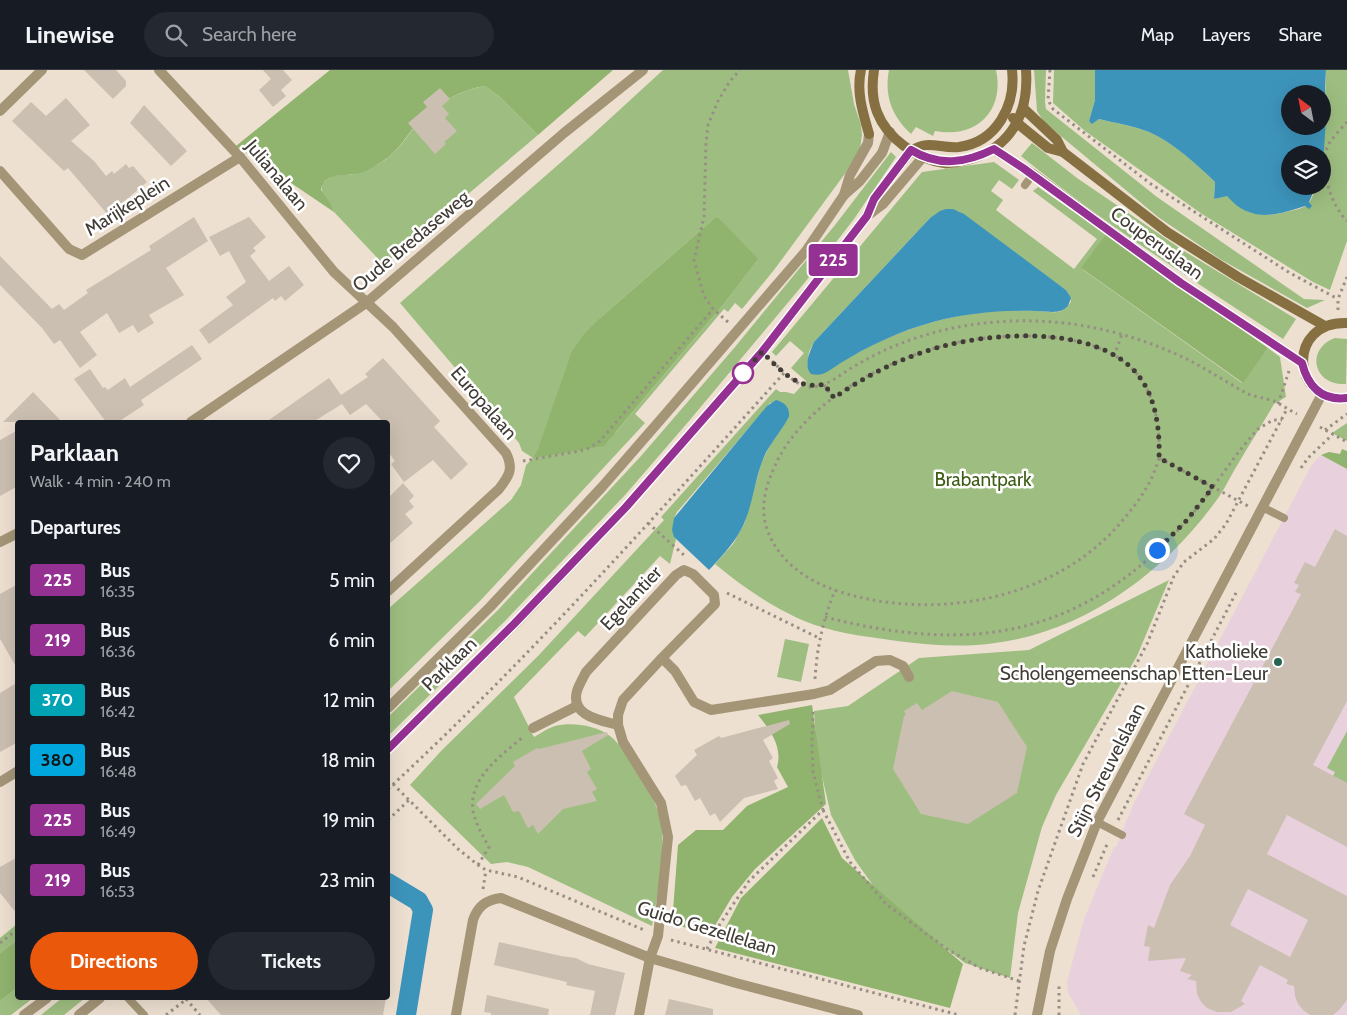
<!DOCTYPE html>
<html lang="en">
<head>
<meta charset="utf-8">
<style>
  :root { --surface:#171b24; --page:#242831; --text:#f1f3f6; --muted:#9ea1a6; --line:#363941; --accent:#ea580c }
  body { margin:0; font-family:Cabin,sans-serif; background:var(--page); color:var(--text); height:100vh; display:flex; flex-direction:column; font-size:19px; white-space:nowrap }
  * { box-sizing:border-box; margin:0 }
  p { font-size:16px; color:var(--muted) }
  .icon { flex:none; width:28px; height:28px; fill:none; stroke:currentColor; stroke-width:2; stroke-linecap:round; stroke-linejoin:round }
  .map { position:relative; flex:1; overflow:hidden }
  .side { position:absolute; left:15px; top:350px; width:375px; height:580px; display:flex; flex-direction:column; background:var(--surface); border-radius:5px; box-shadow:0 5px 20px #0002 }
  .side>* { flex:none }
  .badge { padding:0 10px; border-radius:4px; font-size:18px; line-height:32px }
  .needle { width:32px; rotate:328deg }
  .fabs { position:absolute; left:1281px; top:15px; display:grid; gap:10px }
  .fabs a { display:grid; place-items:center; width:50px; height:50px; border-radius:50%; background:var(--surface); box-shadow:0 5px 20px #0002; font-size:25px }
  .you { position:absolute; width:25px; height:25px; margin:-12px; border:4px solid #fff; border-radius:50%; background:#1a73e8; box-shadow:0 0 0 8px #1a73e833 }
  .map>.badge { position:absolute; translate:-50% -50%; box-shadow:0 0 0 2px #fff }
  h2 { padding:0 15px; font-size:19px; line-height:45px }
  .round { display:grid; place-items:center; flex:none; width:52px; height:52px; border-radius:26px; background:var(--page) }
  .summary { display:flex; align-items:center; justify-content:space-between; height:85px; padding:0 15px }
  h1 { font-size:24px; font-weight:800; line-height:38px }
  .button { display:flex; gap:10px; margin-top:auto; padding:10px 15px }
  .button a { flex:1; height:58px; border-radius:30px; background:var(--accent); color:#fff; font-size:20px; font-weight:800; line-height:58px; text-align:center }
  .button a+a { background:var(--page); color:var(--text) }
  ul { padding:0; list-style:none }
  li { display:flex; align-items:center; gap:15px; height:60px; padding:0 15px }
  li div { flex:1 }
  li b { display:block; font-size:19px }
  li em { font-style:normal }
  li .badge { min-width:55px; font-weight:700; text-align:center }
  header { display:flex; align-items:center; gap:30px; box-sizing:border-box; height:70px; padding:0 25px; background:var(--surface); border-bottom:1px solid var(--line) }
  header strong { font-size:24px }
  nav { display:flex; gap:28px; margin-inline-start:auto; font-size:18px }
  .search { width:350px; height:45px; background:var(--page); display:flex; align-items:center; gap:12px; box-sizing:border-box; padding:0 18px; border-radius:28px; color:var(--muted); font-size:19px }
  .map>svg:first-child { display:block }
  .education { fill:#e8d1dc }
  .green { fill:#9ebe81; fill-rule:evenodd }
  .forest { fill:#90b36e }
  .water { fill:#3d94bb; fill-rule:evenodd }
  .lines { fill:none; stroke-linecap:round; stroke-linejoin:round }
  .canal { stroke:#3d94bb; stroke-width:20 }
  .building { fill:#cbbfb1; fill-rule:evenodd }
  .path { stroke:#988f84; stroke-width:3; stroke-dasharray:2.5 4; stroke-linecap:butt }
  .service { stroke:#a49577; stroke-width:8 }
  .minor { stroke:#a49577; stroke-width:10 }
  .tertiary { stroke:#a49577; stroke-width:10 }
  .secondary { stroke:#867042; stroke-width:10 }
  .line-casing { stroke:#fff; stroke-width:11 }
  .line { stroke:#953192; stroke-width:8 }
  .walk { stroke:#413c36; stroke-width:5; stroke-dasharray:0 9 }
  .stop-dot { fill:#fff; stroke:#953192; stroke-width:2.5 }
  .poi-dot { fill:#266552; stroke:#fff; stroke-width:2 }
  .labels { text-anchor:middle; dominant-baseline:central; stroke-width:5; stroke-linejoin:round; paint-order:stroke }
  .street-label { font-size:19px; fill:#413c36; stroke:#fff }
  .park-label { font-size:19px; fill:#3d5c14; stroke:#fff }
  .poi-label { font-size:19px; fill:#413c36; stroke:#fff; text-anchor:end }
</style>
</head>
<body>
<header>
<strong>Linewise</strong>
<div class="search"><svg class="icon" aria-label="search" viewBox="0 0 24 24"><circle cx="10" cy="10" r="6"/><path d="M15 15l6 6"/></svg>Search here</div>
<nav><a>Map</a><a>Layers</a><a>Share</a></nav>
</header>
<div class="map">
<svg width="1347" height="945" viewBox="0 0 1347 945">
  <rect width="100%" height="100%" fill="#ede0d1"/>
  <polygon class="education" points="1321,385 1347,399 1347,945 1081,945 1068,923 1067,912 1084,849 1114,777 1116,777 1133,735 1311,396"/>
  <g class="green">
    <path d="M663,0H848L854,34L861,55L862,65L860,79L844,105L774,200L742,239L735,233L728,242L724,239L635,344L645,353L480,531L388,621V539L511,430L521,415L526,395L533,388L522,381L519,373L400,233L591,66ZM717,146L757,190L727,230L616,362L534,388L600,248Z"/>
    <path d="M889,0H996C1005,41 976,69 935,61L933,66L916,57L911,64C892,46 884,26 889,0Z"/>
    <polygon points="1034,0 1046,0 1045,32 1046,39 1157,127 1304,229 1325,230 1307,238 1220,189 1158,147 1044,52 1037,41"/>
    <path d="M1054,0H1095V30L1089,51L1092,53L1099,49C1115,53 1133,56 1149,62C1175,73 1195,93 1215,112L1214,129L1227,125C1245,147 1264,148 1290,141C1295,140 1304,138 1308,134C1312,130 1314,122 1316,116H1322L1326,0H1347V171L1330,220L1313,212L1202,144L1085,61L1053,33Z"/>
    <path d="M485,16L500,27L538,65L384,195L334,142C330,133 316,120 324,112C334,102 346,107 357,103C366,100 378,95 385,90C400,79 409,63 421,49C435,34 464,19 485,16Z"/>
    <path d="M1032,73L1077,108L1184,181L1296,249L1283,269C1194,211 1104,154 1021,86Z"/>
    <polygon points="891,82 896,87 854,149 806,211 689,351 625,425 505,551 388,666 388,647 498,540 641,386 735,277 835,155"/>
    <path d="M994,92L1019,110L1012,119L999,110L991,121L1003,130L996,140L1074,199L1097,169L1033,121L1038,117L1106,164L1082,199L1242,313L1268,278L1280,287L1286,327L1274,334C1261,356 1248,377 1235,399C1228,411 1222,424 1213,435C1162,504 1083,562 995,573C962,578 929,575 897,571C870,567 841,564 815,555C779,542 744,518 715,494L733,474L745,452L761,394L772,371L771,332L677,442L674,448V467L676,469L670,494L660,486L585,567L578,561L514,627L534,667C541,663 548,658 555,656C571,652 596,655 610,666C621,674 629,691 637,703C648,719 658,734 661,754C666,780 657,830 652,856L528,797L507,792L491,794L410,715L442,680L538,586L664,450L661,447L776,319L780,322H786L794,324L806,311L791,298L804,283L790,271L776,286L772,282L922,102ZM958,141L1066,220L1071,231C1069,236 1064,241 1057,242C1052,243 1044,241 1038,241C1023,240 1008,240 993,241C933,246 875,269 826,302L807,295L809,282L814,272L930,148Z"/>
    <path d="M1335,268L1347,269L1346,314C1313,316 1305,279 1335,268Z"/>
    <polygon points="1347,353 1347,371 1332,363"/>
    <polygon points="1169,510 1137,586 1056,725 1042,757 1018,843 1010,908 965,893 886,834 855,790 831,745 817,685 814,641 848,636 919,588 1029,580"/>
    <polygon points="785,569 809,574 801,612 777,607"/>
    <polygon points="1347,661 1347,713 1333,706 1335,702 1327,698"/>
    <polygon points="17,854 17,870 0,883 0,868"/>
    <polygon points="17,918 18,928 33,928 11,945 0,945 0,931"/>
    <polygon points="62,928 85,928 64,945 41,945"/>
  </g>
  <g class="forest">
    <path d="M330,0H613L538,65L500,27L485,16C464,19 436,33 421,49C408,63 399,81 383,91C375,96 365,103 355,104C343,106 323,103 321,120L330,133L334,142L236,76Z"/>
    <polygon points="717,146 758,189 727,230 604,376 533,388 538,379 572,281 585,263 600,248"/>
    <polygon points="1106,164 1268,278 1243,313 1081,198"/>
    <polygon points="1342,379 1347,381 1347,399 1321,385 1329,382 1340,384"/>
    <path d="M812,635L826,734L755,799L732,827L710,864L672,854L678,775L696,760H723L747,736L788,717L777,697C783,677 770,660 758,645Z"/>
    <polygon points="822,748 842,788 963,894 950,938 715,878 741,828"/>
    <polygon points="17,870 17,918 0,931 0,883"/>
  </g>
  <g class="water">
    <path d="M1095,0H1326L1325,18L1326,49L1323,94L1322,84H1290V116H1316L1309,132L1312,136L1309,139L1305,136C1275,146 1250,153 1227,126L1214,129L1215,112C1195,93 1174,73 1149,62C1134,56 1115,53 1099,49L1092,54L1089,51L1095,30ZM1290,24H1322V56H1290Z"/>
    <path d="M946,139H953L964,144L1066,220L1071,228L1068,236C1060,245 1048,241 1036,241C1001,240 967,243 933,252C900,261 868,276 839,294C830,300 823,307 811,304C803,295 810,282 814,272L930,148L940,141Z"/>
    <path d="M776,330C784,332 790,337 789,346C787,353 769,375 765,385C757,402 755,419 750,436C743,464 728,480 709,500L674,467L672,460L674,448L767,336Z"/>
  </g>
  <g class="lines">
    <polyline class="canal" points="388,813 418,831 423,840 406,945"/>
  </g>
  <g class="building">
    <polygon points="84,0 116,0 126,11 126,16 113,29"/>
    <polygon points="263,0 283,0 292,10 281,20 286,26 273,37 259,20 271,9"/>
    <polygon points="440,18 450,29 442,36 449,44 445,48 457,61 444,72 446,74 435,84 408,53 427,37 423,32"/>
    <polygon points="66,28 90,55 71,71 94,91 106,106 112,101 114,104 126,94 129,98 133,96 147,112 108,145 68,98 64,101 12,51 31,32 46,46"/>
    <polygon points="144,35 187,81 171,96 130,53"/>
    <polygon points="194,147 208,171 166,198 184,225 149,245 154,253 138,263 133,255 119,263 107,243 80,262 97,285 80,298 60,270 54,274 42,258 0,215 0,186 52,239 59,234 64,240 88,223 86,220 151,180 149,176"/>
    <polygon points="249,147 266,167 253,178 256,181 250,186 269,211 289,196 304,215 285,231 281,226 275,231 273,228 209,274 199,260 233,235 226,227 246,212 229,181 220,186 209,167"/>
    <polygon points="192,275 202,289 141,330 144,335 118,352 106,352 74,309 90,299 103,318 105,317 108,320 125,308 130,317"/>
    <polygon points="383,288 440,351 434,357 468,394 451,410 433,390 404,412 391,394 395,391 388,382 388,352 383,352 366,334 350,345 342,334 313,352 266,352 329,308 341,325 368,307 365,304"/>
    <polygon points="33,322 62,352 3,352"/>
    <polygon points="18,360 18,416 0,426 0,370"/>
    <polygon points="403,413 414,426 409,431 414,437 405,444 413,453 388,475 388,428"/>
    <path d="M1335,459L1347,466V631L1313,695L1347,713V777L1287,745L1267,784L1347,826V930L1340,939L1333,945H1310L1303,940L1298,934L1295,926L1294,916L1286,914L1288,910L1260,895L1241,931L1245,934L1231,942H1217L1207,938L1201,932L1197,924L1196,911L1187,909L1192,905L1180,901L1186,888L1148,891L1150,877L1144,876L1148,855L1154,858L1170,815L1190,786L1205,755L1184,744L1301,524L1295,522L1299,515L1294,513L1305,492L1315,497ZM1248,819L1308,850L1290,887L1230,855Z"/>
    <polygon points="18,514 18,600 0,569 0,524"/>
    <polygon points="18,612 18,672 0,682 0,623"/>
    <polygon points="952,621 998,632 1027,677 1017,723 968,754 921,744 893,699 904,646 906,645 904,641 917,633 922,640"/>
    <polygon points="789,650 790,654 763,670 773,688 769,691 778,708 774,711 778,719 744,728 720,752 715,743 710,746 700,728 695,731 686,715 681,716 675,706 697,685 694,680 719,666 721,668"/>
    <polygon points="607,662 608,665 582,681 591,699 587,702 597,719 592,722 597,731 563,739 538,764 533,755 528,758 519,741 513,742 504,725 480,739 476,734 515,696 513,692 537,678 539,679"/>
    <polygon points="18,787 18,845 0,823 0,797"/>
    <polygon points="499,872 561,886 576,888 588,894 625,903 615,945 590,945 595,921 566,915 567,912 494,895"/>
    <polygon points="487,925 549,939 548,945 491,945 491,943 484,942"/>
    <polygon points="206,928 386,928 383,945 221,945"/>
    <polygon points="669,929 713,939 713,945 665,945"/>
  </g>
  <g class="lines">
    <g class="path">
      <polyline points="1050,0 1048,30 1053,39 1151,114 1290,203 1338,229"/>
      <path d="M1347,52C1340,60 1329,70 1326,81C1320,100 1332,137 1347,151"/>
      <polyline points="1338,240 1338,229 1347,207"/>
      <polyline points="728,252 713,239 704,226 694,190 704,147 706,73 708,55 718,31 730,11 740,0"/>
      <polyline points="1114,286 1122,264"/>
      <path d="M772,291C782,300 795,315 809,317C826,318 839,305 853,297C863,291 873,286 883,281C907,270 932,262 958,257C1033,243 1106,253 1176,284C1201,295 1224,311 1248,324C1256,327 1265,328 1274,331C1282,335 1289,340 1297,344"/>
      <polyline points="824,315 834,328"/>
      <polyline points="1278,334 1289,301"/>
      <polyline points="1320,357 1347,372"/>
      <polyline points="1325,360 1347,344"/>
      <path d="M1159,388C1152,413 1139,431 1122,451C1059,527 944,550 851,525C815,516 780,496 767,459C760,439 765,417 774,398C804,327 904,279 976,269C1001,266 1026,265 1050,267C1080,270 1116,279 1136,303C1156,325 1160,359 1159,388L1248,436"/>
      <polyline points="523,391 580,381 589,378 600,371 713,239"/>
      <polyline points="1301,398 1308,388 1333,364"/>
      <polyline points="648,453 685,486"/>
      <polyline points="727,523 819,568"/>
      <path d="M825,547C973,585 1084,567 1188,449C1213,420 1232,387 1258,359L1273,350H1282"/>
      <path d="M815,609C817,576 823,551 835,520"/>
      <polyline points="393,714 458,779 478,795 486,800 518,807 644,860"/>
      <path d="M388,719C529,589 656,445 785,302"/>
      <polyline points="823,740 850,792 886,834 947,879 980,898 1019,911"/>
      <polyline points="388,750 409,730"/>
      <polyline points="1118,750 1237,521"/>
      <path d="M478,795L489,777C482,765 476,754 473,741C468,708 502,685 523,667"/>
      <polyline points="1093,807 1108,772"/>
      <polyline points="483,819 486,800"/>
      <polyline points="671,870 959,945"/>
      <polyline points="0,873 18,859"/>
      <polyline points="707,879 720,854 749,811 823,740 813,702 812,673 813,638"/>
      <polyline points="186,929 200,945"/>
      <polyline points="166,945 188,928"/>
      <polyline points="1015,945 1024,876 1038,821 1083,694 1147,574 1174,506 1184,492 1214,469 1226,454 1287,339"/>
      <polyline points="1059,945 1059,913"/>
    </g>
    <g class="service">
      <polyline points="1025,115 1033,104"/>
      <polyline points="1262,437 1284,448"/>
      <polyline points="1097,752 1122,765"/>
      <polyline points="128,928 144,945"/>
    </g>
    <g class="minor">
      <path d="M159,0L240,87L334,202L393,257L506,383C514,399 509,406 499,419L388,521"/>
      <polyline points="0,41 42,0"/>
      <polyline points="0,101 69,179 82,185 240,87"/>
      <polyline points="191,352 366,233 564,63 643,0"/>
      <polyline points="0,472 18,463"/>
      <path d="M662,588L715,534L714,525L693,504L684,500L676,505L586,602C583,608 579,615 577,621C570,646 600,650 618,655V645L623,630L662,588L675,601L694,632L711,640L814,624L830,620L876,591L890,590L903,596L909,607"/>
      <polyline points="618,655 623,672 661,733 668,767 658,866 650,888 639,945"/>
      <polyline points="533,658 577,636"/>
      <polyline points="0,712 18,701"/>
      <path d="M456,945L473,850C478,836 486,830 501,828L650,888L736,913L858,945"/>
      <polyline points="1037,945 1050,881 1067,829 1097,752 1322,324"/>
    </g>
    <g class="tertiary">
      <polyline points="844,125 850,105 868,73 869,64"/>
      <polyline points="867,145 874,129 911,81"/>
      <polyline points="388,638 490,537 602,417 662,348 806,181 844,125 860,111 882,83 890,62"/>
      <polyline points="388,679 515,554 626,437 762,282 867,146 883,134 923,87"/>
      <polyline points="24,945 47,928"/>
      <polyline points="79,945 100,928"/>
    </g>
    <g class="secondary">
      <path d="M861,0C856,22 863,43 869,64"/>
      <path d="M874,0C872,13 872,29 877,42C887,68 916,89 944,93C953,94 963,91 971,89C1013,76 1029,41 1026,0"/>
      <polyline points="1023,38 1057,70 1063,82 1167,162 1238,207 1325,256"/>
      <polyline points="1013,48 1022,57 1048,78 1063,82"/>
      <polyline points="993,79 1033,104 1181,213 1302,293"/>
      <path d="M911,81C928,69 940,79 959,77C997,72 1016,35 1012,0"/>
      <path d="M1347,253C1286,251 1291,334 1347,328"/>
    </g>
  </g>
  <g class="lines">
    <g class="line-casing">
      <path id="line" d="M388,679L514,554L626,437L762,282L867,146L874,129L911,80C939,97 966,93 994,79L1023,98L1181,213L1302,293C1308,317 1322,331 1347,328"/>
    </g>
    <use href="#line" class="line"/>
    <path class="walk" d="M743,303L762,282C780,299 797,321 824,314L834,328C865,306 899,289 936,278C991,262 1097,254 1138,305C1156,327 1160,360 1159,388L1213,417L1187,450L1157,480"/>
  </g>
  <circle class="stop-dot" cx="743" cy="303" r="10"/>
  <circle class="poi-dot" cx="1278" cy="592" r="5"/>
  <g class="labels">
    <g class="street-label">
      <text transform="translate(277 105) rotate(50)">Julianalaan</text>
      <text transform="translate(127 136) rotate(-32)">Marijkeplein</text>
      <text transform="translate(411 171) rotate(-40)">Oude Bredaseweg</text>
      <text transform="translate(1157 173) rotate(36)">Couperuslaan</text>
      <text transform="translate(484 333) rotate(49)">Europalaan</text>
      <text transform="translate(631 528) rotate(-47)">Egelantier</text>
      <text transform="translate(449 594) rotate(-44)">Parklaan</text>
      <text transform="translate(1106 700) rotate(-63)">Stijn Streuvelslaan</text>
      <text transform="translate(707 858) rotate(17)">Guido Gezellelaan</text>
    </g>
    <g class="park-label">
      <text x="983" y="409">Brabantpark</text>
    </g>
    <g class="poi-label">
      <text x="1268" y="581">Katholieke<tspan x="1268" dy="22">Scholengemeenschap Etten-Leur</tspan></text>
    </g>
  </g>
</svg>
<div class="fabs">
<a><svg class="needle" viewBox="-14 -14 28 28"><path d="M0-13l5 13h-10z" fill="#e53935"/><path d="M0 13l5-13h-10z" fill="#9ea1a6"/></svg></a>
<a><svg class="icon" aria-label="layers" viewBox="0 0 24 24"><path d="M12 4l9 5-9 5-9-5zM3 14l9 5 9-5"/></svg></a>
</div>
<div class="you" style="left:1157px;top:480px"></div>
<b class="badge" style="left:833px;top:190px;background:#953192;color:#fff">225</b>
<section class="side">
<div class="summary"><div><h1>Parklaan</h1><p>Walk · 4 min · 240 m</p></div><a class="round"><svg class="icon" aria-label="heart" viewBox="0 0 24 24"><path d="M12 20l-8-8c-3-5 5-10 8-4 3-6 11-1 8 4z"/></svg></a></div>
<h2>Departures</h2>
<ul>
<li><span class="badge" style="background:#953192;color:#fff">225</span><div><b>Bus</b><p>16:35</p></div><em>5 min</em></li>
<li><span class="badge" style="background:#953192;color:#fff">219</span><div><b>Bus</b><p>16:36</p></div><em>6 min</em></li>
<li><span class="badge" style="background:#00a3b4;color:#fff">370</span><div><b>Bus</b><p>16:42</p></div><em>12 min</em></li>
<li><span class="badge" style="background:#00a6de;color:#111">380</span><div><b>Bus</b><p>16:48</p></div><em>18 min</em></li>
<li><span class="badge" style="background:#953192;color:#fff">225</span><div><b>Bus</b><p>16:49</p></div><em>19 min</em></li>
<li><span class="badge" style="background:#953192;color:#fff">219</span><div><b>Bus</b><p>16:53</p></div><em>23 min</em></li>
</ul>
<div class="button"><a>Directions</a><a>Tickets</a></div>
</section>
</div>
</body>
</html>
